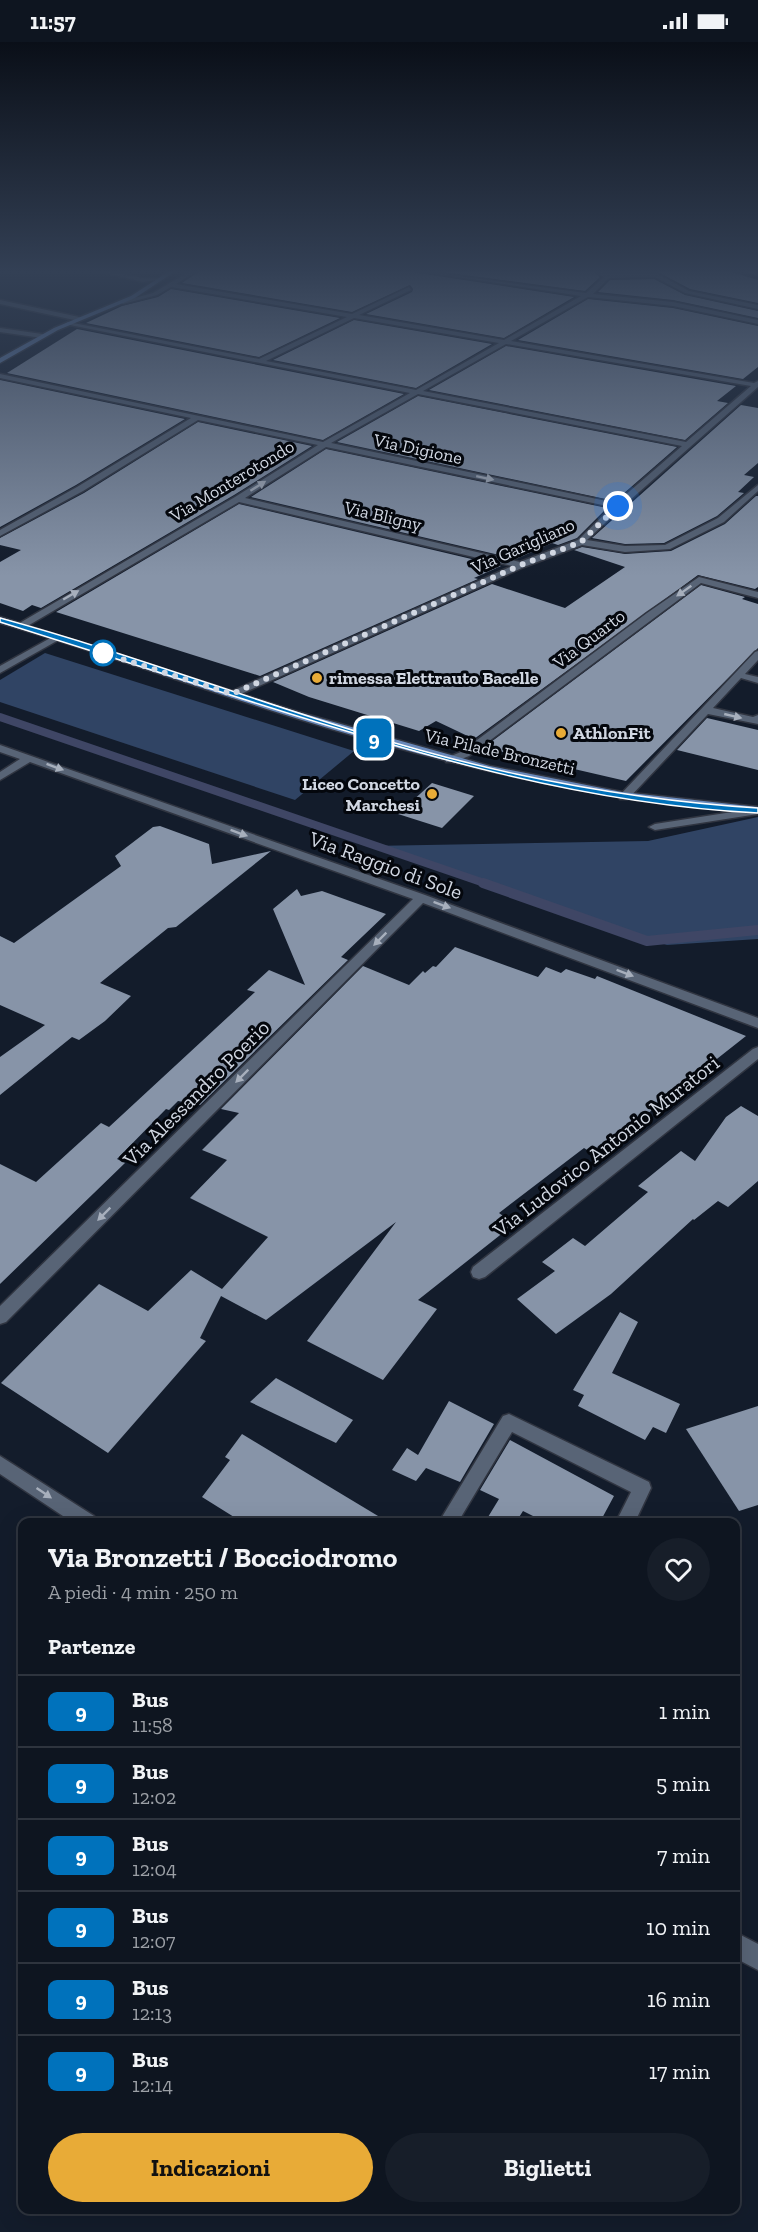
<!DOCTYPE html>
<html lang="it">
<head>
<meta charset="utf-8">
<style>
  :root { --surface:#0e1520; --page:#171e29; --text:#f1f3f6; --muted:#9b9fa5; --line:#2e343e; --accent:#e8ab37 }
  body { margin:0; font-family:"Zilla Slab",serif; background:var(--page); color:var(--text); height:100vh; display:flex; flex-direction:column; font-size:22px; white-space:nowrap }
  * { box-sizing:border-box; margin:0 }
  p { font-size:20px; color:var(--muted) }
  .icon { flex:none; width:33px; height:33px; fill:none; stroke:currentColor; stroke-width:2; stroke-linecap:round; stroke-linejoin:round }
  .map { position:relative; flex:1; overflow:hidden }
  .details { position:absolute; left:18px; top:1476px; width:722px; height:696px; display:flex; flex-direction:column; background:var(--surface); border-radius:12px; box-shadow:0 6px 24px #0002,0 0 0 2px var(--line) }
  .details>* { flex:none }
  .badge { padding:0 12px; border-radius:9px; font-size:21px; line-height:39px }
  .you { position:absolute; width:30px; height:30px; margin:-15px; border:4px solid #fff; border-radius:50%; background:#1a73e8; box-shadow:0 0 0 9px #1a73e833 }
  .map>.badge { position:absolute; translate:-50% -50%; box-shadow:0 0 0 3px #fff }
  h2 { padding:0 30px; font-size:22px; line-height:54px }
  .round { display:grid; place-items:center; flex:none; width:63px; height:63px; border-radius:32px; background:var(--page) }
  .overview { display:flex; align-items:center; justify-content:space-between; height:102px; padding:0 30px }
  h1 { font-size:28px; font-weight:800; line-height:45px }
  .primary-button { display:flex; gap:12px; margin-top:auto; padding:12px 30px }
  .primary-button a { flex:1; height:69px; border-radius:36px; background:var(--accent); color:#111; font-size:24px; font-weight:800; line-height:69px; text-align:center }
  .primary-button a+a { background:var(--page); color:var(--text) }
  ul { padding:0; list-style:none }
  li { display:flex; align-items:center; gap:18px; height:72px; padding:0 30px; border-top:2px solid var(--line) }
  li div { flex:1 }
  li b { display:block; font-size:22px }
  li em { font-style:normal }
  li .badge { min-width:66px; font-weight:700; text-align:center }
  .status { display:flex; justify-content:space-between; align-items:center; height:42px; padding:0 30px; background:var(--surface); direction:ltr }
  .status svg { height:16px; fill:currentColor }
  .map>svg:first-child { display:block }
  .green { fill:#304464 }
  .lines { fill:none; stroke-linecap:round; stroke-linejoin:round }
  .stream-far1 { stroke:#3f4665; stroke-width:8 }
  .stream { stroke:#3f4665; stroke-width:10 }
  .building { fill:#8794a8 }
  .minor-casing { stroke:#303541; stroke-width:3 }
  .major-casing { stroke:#303541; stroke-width:3 }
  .minor { fill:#586476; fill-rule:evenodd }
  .major { fill:#6989ba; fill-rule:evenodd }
  .rail-casing { stroke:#8d94a0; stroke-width:3 }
  .rail { stroke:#04070d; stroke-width:2; stroke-dasharray:6; stroke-linecap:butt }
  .oneway { fill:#a7afbc }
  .line { fill:#0072bc; stroke:#fff; stroke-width:1.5 }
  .walk { stroke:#d1d7e2; stroke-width:6; stroke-dasharray:0 10.8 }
  .stop-dot { fill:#fff; stroke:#0072bc; stroke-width:3 }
  .poi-dot { fill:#e8ab37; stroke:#04070d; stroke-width:2 }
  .labels { text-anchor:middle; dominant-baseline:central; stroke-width:6; stroke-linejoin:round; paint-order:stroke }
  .far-street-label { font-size:18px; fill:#d1d7e2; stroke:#04070d }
  .far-poi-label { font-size:18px; font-weight:bold; fill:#d1d7e2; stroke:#04070d; text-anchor:start }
  .street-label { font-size:21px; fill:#d1d7e2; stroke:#04070d }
</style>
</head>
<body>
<div class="status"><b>11:57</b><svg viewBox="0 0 49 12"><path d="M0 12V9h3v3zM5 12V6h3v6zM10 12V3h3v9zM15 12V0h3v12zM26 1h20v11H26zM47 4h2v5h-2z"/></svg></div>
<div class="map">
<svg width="758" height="2190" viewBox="0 0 758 2190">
  <rect width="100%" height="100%" fill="#131c2b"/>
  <g class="green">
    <polygon points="45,611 354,709 295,758 0,660 0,638"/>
    <polygon points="758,775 758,897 667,903 370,804 648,799"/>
  </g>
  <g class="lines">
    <polyline class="stream-far1" points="0,675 487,842"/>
    <polyline class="stream" points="483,841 647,899 758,888"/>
  </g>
  <g class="building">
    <polygon points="201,228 410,228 412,230 574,255 504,296 366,272 412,250 413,247 410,243 352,270 182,241"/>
    <polygon points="427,228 591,228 600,235 585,249"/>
    <polygon points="605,228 725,228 758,238 758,261 690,247 656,229 609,230"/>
    <polygon points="654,237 685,253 758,269 758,276 673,258 598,250 610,238"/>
    <polygon points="171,247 340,276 259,315 86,281 122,264 158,255"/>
    <polygon points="588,257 673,266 758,284 758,325 743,337 518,298"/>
    <polygon points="354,278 492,302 416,346 273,318"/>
    <polygon points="77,287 404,352 323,398 7,331"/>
    <polygon points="506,304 736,344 717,359 728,361 685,398 429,348"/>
    <polygon points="0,338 185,377 76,443 0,485"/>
    <polygon points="418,354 677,405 615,459 337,400"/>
    <polygon points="741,363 758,366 758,421 744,433 754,435 738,450 744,451 717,474 664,501 625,502 592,496"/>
    <polygon points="198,380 312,404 234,453 41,566 32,563 23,569 0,561 0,520 21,508 0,503 0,496 84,451"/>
    <polygon points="326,407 607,466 577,496 558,503 552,501 516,517 251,455"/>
    <polygon points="756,454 758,454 758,545 755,547 698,533 474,697 436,679 419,689 309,655 273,640 492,542 565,566 625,525 574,508 582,505 625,512 671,509 725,482"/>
    <polygon points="239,462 501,524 474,536 478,537 260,634 56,570"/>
    <polygon points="701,543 745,555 742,557 758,562 758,606 626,739 505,711 487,703"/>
    <polygon points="707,676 758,688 758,728 677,708"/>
    <polygon points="432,741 474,754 442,786 398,772"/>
    <polygon points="160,784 209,802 212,822 271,809 176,885 168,886 100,941 131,954 105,979 79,998 72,995 0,1053 0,1015 45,983 0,963 0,894 14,901 121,824 115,814 153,785"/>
    <polygon points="297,847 301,854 322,849 386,872 341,915 348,918 200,1063 178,1059 169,1068 166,1067 117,1117 125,1121 0,1242 0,1122 36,1140 101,1081 109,1085 255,950 247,948 269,928 305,943 273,867"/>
    <polygon points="455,905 538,935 546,925 561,931 566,927 595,937 597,934 746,994 595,1113 584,1106 499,1171 514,1182 418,1258 437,1267 383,1338 307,1299 396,1180 266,1278 221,1254 200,1296 206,1299 108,1411 1,1341 99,1242 148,1269 191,1228 222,1247 268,1195 190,1156 227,1118 202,1108 239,1071 221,1067 363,924 409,943 423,929 425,931 433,924 436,925"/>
    <polygon points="741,1064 758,1074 758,1139 728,1165 718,1159 694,1178 693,1177 611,1252 556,1292 517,1257 555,1229 542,1220 573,1196 585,1204 648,1150 638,1144 681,1109 695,1119 726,1075"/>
    <polygon points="620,1270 638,1280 612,1331 680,1362 666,1391 653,1385 645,1398 578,1364 584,1353 573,1348"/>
    <polygon points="276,1336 353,1378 336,1401 250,1360"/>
    <polygon points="449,1359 494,1382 460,1440 426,1426 416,1439 392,1428 407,1406 418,1413"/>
    <polygon points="758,1364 758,1463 739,1469 686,1387"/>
    <polygon points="242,1392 300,1427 388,1480 242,1480 202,1455 230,1418 225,1415"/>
    <polygon points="510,1398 614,1454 600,1480 545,1480 523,1469 516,1480 485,1480 499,1457 480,1448"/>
  </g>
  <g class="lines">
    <g class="minor-casing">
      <g id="minor">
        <polygon points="94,228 104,228 143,236 164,237 143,240"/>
        <path d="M192,228H199L176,242L352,272L409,245L411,248L359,273L504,298L581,254L412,228L586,251L604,235L593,228H600L608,232L656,231L689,249L758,263V267L685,251L655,235L609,236L593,252L673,260L758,278V282L673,264L588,255L511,299L754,341L758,339V345L621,466L587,498L625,504L665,503L718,476L758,443V449L724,480L670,507L625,510L582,503L524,525L232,656L227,653L228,651L512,524L239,460L24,586H18V582L235,455L318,403L198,378L83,449L0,494V488L77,445L191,376L0,336V332L323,400L410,351L65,282L68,280L259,317L347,275L171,245L157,253L123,262L120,260L153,251ZM354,276L499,301L416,348L266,319ZM506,302L751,344L686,400L423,349ZM418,352L682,404L616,461L331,401ZM326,405L612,465L578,498L520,520L245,456Z"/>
        <polygon points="0,258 79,275 82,277 79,279 0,262"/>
        <polygon points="0,286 42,292 45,294 42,296 0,290"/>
        <polygon points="699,535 758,550 758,556 701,541 469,714 454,720 446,720 446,716 461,710 647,571"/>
        <polygon points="54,594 62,596 0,631 0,624"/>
        <polygon points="758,609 758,618 745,632 758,635 758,641 741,636 713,666 753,675 758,673 758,682 708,672 628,757 620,757 620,753 755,610"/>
        <polygon points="0,703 425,853 758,976 758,986 423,861 6,1280 0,1282 0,1264 413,857 30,720 0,738 0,730 20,717 0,710"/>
        <polygon points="758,766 758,772 655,788 649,785 655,782"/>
        <polygon points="758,1005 758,1017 485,1235 479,1237 473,1235 471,1230 473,1225 753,1007"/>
        <polygon points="509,1372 649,1440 651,1446 635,1480 616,1480 631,1450 512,1390 458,1480 439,1480 503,1374"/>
        <polygon points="0,1414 94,1474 96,1480 72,1480 0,1432"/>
        <polygon points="735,1890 758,1902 758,1928 735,1916"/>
      </g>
    </g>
    <g class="major-casing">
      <g id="major">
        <polygon points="171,228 177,228 135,256 58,288 0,321 0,316 54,286 131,254"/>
        <path d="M0,575L298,670L490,724L622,750L758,765V771C595,758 445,723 289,674C192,644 97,609 0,581Z"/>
      </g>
    </g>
    <use href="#minor" class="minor"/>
    <use href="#major" class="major"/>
    <g class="rail-casing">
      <polyline id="rail" points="744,228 758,232"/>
    </g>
    <use href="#rail" class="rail"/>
  </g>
  <defs><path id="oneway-solid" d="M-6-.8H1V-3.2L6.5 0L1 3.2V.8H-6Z" transform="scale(1.5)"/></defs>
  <g class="oneway">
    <use href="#oneway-solid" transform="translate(485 436) rotate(12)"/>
    <use href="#oneway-solid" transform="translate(258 444) rotate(-32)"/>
    <use href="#oneway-solid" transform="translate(684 549) rotate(145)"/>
    <use href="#oneway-solid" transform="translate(71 553) rotate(-30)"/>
    <use href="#oneway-solid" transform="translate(733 674) rotate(13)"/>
    <use href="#oneway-solid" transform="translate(55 725) rotate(20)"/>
    <use href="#oneway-solid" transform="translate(239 791) rotate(20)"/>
    <use href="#oneway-solid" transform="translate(442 863) rotate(20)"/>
    <use href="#oneway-solid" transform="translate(380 897) rotate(135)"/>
    <use href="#oneway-solid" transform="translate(625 931) rotate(21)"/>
    <use href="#oneway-solid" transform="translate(242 1034) rotate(135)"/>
    <use href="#oneway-solid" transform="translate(104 1172) rotate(135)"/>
    <use href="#oneway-solid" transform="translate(44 1451) rotate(34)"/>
  </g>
  <linearGradient id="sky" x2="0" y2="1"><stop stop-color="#0a0f18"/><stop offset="0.43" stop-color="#334055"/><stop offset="1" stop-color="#334055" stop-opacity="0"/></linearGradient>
  <rect width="758" height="534" fill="url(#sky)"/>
  <path class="line" d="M0,576C173,623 340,694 516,732C595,749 677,761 758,766V771C585,762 426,715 262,663C174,635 86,607 0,580Z"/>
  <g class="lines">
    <polyline class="walk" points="103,611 232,652 521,523 581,500 618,464"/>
  </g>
  <circle class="stop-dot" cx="103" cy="611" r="12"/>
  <g class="poi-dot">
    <circle cx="317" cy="636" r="6"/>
    <circle cx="561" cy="691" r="6"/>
    <circle cx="432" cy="752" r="6"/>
  </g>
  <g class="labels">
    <g class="far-street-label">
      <text transform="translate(418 407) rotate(12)">Via Digione</text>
      <text transform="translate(232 439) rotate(-31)">Via Monterotondo</text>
      <text transform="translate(383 474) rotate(13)">Via Bligny</text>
      <text transform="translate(523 504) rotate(-24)">Via Garigliano</text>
      <text transform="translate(589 597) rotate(-37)">Via Quarto</text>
      <text transform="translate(500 710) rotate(13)">Via Pilade Bronzetti</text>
    </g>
    <g class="far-poi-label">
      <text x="329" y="636">rimessa Elettrauto Bacelle</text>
      <text x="573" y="691">AthlonFit</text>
      <text x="420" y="742" text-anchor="end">Liceo Concetto<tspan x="420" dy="21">Marchesi</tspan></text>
    </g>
    <g class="street-label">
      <text transform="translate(386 823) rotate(20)">Via Raggio di Sole</text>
      <text transform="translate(196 1051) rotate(-45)">Via Alessandro Poerio</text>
      <text transform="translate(606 1104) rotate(-38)">Via Ludovico Antonio Muratori</text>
    </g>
  </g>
</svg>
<div class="you" style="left:618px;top:464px"></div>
<b class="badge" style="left:374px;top:696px;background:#0072bc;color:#fff">9</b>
<section class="details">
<div class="overview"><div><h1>Via Bronzetti / Bocciodromo</h1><p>A piedi · 4 min · 250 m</p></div><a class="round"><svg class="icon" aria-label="heart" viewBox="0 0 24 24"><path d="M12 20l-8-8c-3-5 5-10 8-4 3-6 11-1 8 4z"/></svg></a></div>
<h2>Partenze</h2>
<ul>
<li><span class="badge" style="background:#0072bc;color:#fff">9</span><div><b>Bus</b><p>11:58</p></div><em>1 min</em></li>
<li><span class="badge" style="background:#0072bc;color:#fff">9</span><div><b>Bus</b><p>12:02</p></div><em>5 min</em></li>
<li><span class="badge" style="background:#0072bc;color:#fff">9</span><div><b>Bus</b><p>12:04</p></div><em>7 min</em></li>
<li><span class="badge" style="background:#0072bc;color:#fff">9</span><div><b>Bus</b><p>12:07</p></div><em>10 min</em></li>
<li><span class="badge" style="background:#0072bc;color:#fff">9</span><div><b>Bus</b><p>12:13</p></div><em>16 min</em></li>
<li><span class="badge" style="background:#0072bc;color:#fff">9</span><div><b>Bus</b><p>12:14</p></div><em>17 min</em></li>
</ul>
<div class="primary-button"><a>Indicazioni</a><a>Biglietti</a></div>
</section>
</div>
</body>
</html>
